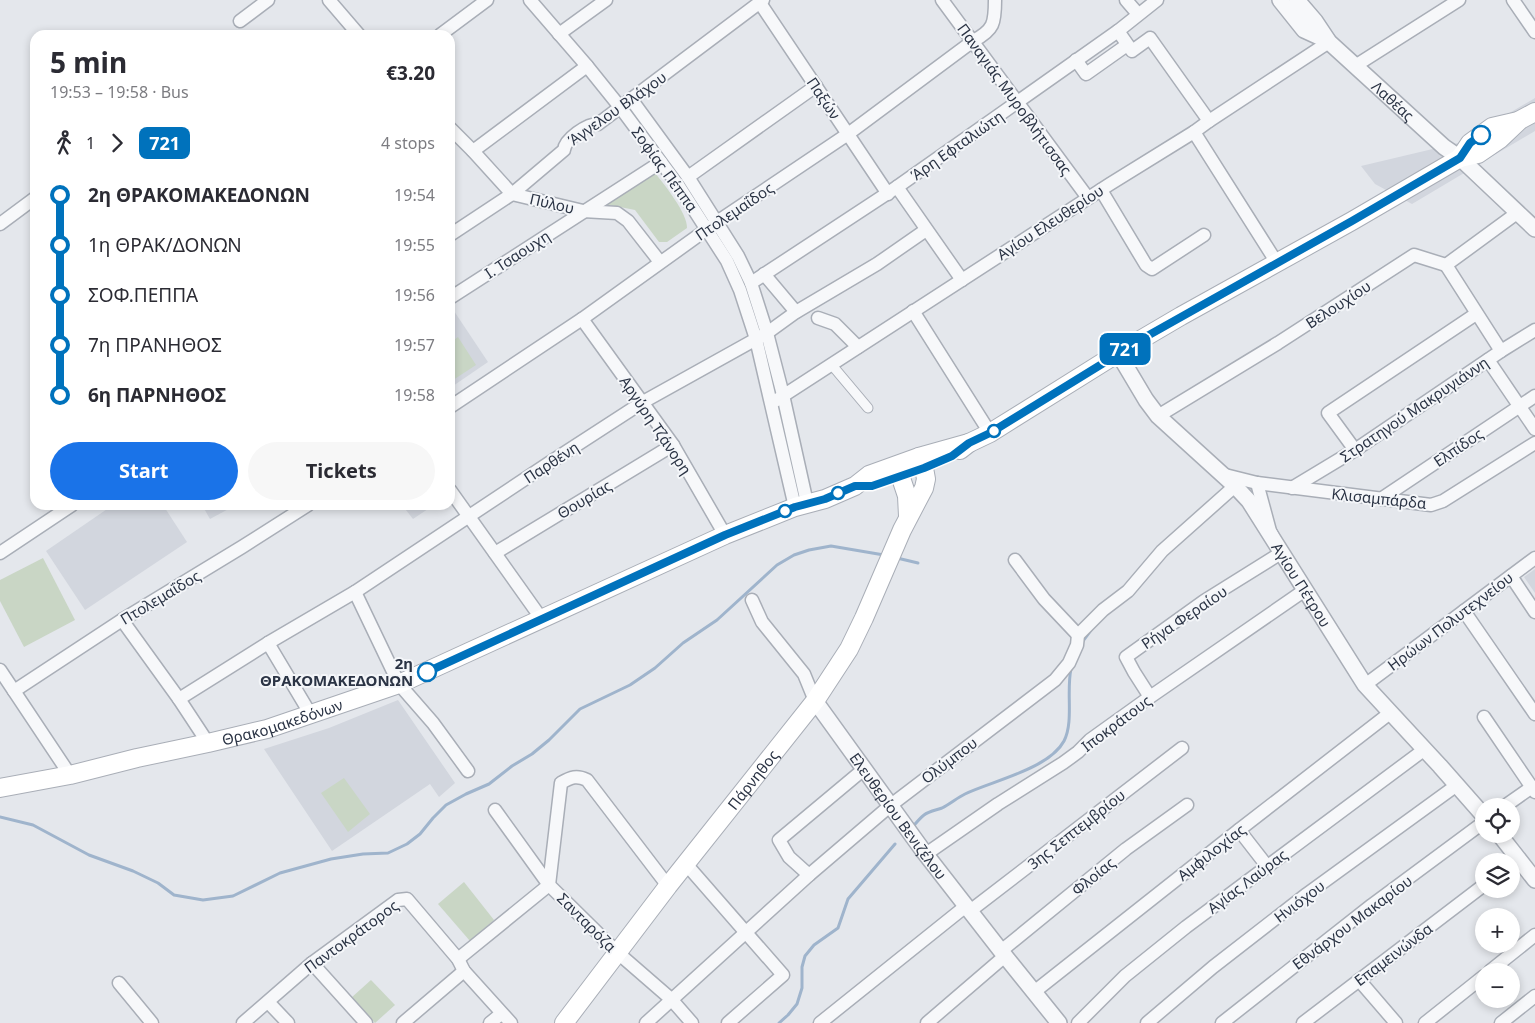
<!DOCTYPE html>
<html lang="en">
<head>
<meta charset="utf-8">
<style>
  :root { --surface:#fff; --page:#f7f7f7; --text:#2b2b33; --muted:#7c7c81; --accent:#1a73e8 }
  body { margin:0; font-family:"Noto Sans",sans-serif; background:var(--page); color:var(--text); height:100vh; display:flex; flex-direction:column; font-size:19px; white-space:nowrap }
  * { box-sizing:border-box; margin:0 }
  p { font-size:16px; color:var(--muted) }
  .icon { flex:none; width:28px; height:28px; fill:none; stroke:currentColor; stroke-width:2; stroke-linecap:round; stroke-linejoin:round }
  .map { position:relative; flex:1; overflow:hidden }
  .details { position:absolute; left:30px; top:30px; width:425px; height:480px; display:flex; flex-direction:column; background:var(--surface); border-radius:15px; box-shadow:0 2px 8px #0003 }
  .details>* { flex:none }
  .badge { padding:0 10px; border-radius:8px; font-size:18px; line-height:32px }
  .controls { position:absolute; left:1475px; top:798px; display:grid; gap:10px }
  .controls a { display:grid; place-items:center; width:45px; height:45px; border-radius:50%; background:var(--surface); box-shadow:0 2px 8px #0003; font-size:25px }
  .map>.badge { position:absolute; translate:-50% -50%; box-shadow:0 0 0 2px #fff }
  .legs { display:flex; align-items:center; gap:8px; height:55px; padding:0 20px; font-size:16px }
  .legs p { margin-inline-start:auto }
  .overview { display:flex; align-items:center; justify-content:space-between; height:85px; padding:0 20px }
  h1 { font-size:28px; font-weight:700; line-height:38px }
  .cta { display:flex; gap:10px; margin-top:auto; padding:10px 20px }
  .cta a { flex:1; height:58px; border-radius:30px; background:var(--accent); color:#fff; font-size:20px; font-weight:700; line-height:58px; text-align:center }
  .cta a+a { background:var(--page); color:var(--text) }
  ul { padding:0 20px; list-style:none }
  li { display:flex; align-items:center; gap:18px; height:50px; font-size:19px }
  li i { display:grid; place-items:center; width:8px; height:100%; margin:0 6px; background:currentColor }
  li i::after { content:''; width:12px; height:12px; margin:-6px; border:4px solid; border-radius:50%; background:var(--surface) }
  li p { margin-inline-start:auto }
  li:first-child i { background:linear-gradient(#0000 50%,currentColor 0) }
  li:last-child i { background:linear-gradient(currentColor 50%,#0000 0) }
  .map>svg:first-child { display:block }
  .built { fill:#d2d6de }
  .green { fill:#c9d6c5 }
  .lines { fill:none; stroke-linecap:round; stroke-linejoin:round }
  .stream { stroke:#9fb4cc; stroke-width:3 }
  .pedestrian-casing { stroke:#a9aeb7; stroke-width:11 }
  .minor-casing { stroke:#a9aeb7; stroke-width:15 }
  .tertiary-casing { stroke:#a9aeb7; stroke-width:18 }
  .secondary-casing { stroke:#a9aeb7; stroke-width:20 }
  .pedestrian { stroke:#f7f8fa; stroke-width:9 }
  .minor { stroke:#f7f8fa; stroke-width:12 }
  .tertiary { stroke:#f7f8fa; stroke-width:15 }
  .secondary { stroke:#fff; stroke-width:18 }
  .line-1-casing { stroke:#fff; stroke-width:11 }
  .line-1 { stroke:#0072bc; stroke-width:8 }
  .stop-1-dot { fill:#fff; stroke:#0072bc; stroke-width:2.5 }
  .labels { text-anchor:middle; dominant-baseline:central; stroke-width:4; stroke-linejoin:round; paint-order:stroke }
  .street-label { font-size:15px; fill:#2b3445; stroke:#f4f6f9 }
  .stop-label { font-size:15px; font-weight:bold; fill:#2b3445; stroke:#f4f6f9; text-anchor:end }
</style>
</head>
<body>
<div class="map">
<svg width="1535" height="1023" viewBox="0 0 1535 1023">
  <rect width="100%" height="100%" fill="#e4e7ec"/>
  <g class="built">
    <polygon points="1535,98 1535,131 1412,204 1375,184 1361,166 1458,143"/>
    <polygon points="454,311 488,362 450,388 450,314"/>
    <polygon points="113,505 163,505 187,542 85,610 46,551"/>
    <polygon points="202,505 236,505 210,519"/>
    <polygon points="402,505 434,505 413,519"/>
    <polygon points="1535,569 1535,593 1524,577"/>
    <polygon points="398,700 455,783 439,797 430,784 332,851 264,749 329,728"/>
  </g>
  <g class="green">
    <path d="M655,173C664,184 688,214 687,228L667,242H659L635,210L605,204Z"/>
    <polygon points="458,337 476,365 450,382 450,343"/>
    <polygon points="43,558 75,620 24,647 0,601 0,580"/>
    <polygon points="344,778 370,814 348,832 321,793"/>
    <polygon points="464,882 494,920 470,941 438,904"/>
    <polygon points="371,980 395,1005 375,1023 351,998"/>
  </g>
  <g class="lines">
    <g class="stream">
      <polyline points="897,558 918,563"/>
      <polyline points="1083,641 1091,630"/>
      <polyline points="0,817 33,825 89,855 133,871 158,883 174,895 203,900 233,896 280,873 331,859 363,854 388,853 407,844 420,834 433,818 446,805 466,794 489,784 512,766 532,754 549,740 580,709 630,685 655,668 683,643 717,620 777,565 794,555 809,550 831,546 884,555"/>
      <path d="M911,829C915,824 920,818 924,815C929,811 937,810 942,808C950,804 957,798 965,794C992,781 1049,769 1064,741C1074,722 1066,691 1071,669"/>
      <polyline points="779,1023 788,1015 797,1004 802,988 802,967 805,956 814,945 838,928 848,899 895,844"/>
    </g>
    <g class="pedestrian-casing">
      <polyline id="pedestrian" points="831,364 868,408"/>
    </g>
    <g class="minor-casing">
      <g id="minor">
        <polyline points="329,0 359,35"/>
        <polyline points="530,0 587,66 620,107 678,185 727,261 740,290 756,339 795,507"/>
        <polyline points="942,0 1088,198"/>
        <polyline points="1126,0 1138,14"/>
        <polyline points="1513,0 1535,32"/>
        <polyline points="760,3 888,194"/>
        <polyline points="240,21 268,0"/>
        <polyline points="1118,31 1132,51 1150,38 1209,121"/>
        <polyline points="559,34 606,0"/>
        <polyline points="440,35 487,0"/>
        <polyline points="1076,60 1086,74 1127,45"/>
        <polyline points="1355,66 1459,0"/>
        <polyline points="631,99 688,177 738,256 751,283 767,333 783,395 807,503"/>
        <polyline points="450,128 473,151 512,194 583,211 617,213 628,221 660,262"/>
        <polyline points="1194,132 1277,263"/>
        <polyline points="473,151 587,66"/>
        <polyline points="688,177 816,86"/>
        <polyline points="897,187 962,280"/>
        <polyline points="1101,190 1146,265 1152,269 1204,235"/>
        <polyline points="0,224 35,198"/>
        <path d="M450,235L512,194L564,150C565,139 587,124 598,124L763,0"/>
        <polyline points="1446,265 1501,351"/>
        <polyline points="1446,265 1517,213"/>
        <polyline points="764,274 796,312"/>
        <polyline points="751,283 897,187 1118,31 1157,0"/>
        <polyline points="450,298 661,162"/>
        <polyline points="913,311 990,433"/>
        <polyline points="818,318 835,324 858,347"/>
        <polyline points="582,319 673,445 725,535"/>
        <polyline points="1488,360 1535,429"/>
        <polyline points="772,403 1110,184 1194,132 1209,121 1329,42"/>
        <path d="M450,407L582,319L717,222L848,134L973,41C994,30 995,23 995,0"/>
        <polyline points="1158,416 1278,343 1414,255 1446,265"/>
        <polyline points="1355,450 1328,413 1476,314"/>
        <polyline points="1225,475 1257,483 1431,505 1443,501 1535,443"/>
        <polyline points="1292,488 1355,450 1501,351 1535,330"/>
        <polyline points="450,490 541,618"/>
        <polyline points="1381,499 1535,396"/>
        <polyline points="0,553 72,505"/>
        <polyline points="495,553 673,445"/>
        <polyline points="1015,560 1044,599 1078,635"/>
        <polyline points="1511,576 1535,612"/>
        <polyline points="355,592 399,684 433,723 468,771"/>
        <polyline points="752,600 762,622 804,674 815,701"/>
        <polyline points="1464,611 1535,714"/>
        <polyline points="122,620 179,699 208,743"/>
        <polyline points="268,643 311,715"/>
        <polyline points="0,670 70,775"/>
        <polyline points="1365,685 1535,558"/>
        <polyline points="14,691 122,620 242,547 308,505"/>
        <polyline points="1150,697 1134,672 1126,657 1204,601 1281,553 1270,531 1257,483"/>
        <polyline points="179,699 268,643 355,592 549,463 643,402 767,333 796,312 877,264 926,230"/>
        <polyline points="1484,717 1535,792"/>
        <polyline points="1505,806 1532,787"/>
        <polyline points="495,810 549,885 618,953 671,999 692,1023"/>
        <polyline points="1239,830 1267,866"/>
        <polyline points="926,854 998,804 1063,763 1078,752 1090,740 1150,697 1305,590"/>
        <polyline points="686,864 783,975 728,1023"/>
        <polyline points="809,875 789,857 779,840 864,769"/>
        <polyline points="970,911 1182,748"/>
        <polyline points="1001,951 1126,849 1187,805"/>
        <path d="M458,959L549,885L561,783C571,777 577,775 587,780L668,886"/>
        <polyline points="312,963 366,1023"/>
        <polyline points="1490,971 1535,935"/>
        <polyline points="1359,980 1396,1023"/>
        <polyline points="119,983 152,1023"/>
        <polyline points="1034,992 1239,830 1390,713"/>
        <polyline points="268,1002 288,1023"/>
        <polyline points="243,1023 312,963 398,900 407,899 458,959 464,971 511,1023"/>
        <polyline points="403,1023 464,971"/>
        <polyline points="490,1023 501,1014"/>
        <polyline points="646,1023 809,875 891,805 1055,680 1069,663 1077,645 1078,635 1103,610 1128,591 1162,551 1235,486"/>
        <polyline points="820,1023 966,906"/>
        <polyline points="927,1023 1005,956"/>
        <polyline points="1078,1023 1125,976 1186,927 1425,749"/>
        <polyline points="1147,1023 1213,967 1307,894 1457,785"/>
        <polyline points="1222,1023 1372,905 1484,822"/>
        <polyline points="1303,1023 1484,885"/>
        <polyline points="1425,1023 1484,976"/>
        <polyline points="1501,1023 1535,996"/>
      </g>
    </g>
    <g class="tertiary-casing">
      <g id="tertiary">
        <polyline points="1280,0 1304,30 1328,41"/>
        <path id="s1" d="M1297,0L1315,21L1329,42L1444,147L1460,158L1535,229"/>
        <path id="s2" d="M1118,353L1146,400L1158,416L1235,486L1249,501L1365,685L1440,766L1484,816"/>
        <path id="s3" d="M815,701L924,852L1001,951L1059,1023"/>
        <polyline points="1499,834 1535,880"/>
      </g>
    </g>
    <g class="secondary-casing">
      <g id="secondary">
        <polyline points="1460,158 1470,143 1492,127 1518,121"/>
        <polyline points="960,450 969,443 990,433 1118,353 1181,316 1352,221 1460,158 1478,154 1500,139 1520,120 1535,112"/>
        <polyline points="897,466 907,496 908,516"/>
        <path id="s4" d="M0,788L70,775L137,758L208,743L267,729L399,684L725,535L795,507L825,499L855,486L869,475L919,457L969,443"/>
        <path id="s5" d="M564,1023L668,886L815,701L849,649L864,618L902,530L924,488L926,479L924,468L919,457"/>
      </g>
    </g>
    <use href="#pedestrian" class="pedestrian"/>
    <use href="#minor" class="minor"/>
    <use href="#tertiary" class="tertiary"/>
    <use href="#secondary" class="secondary"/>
  </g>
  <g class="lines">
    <g class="line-1-casing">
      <polyline id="line-1" points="427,672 725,535 795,507 825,499 855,486 872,486 924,468 952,456 969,443 990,433 1149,335 1352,221 1460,158 1470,143 1481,135"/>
    </g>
    <use href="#line-1" class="line-1"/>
  </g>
  <g class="stop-1-dot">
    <circle cx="1481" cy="135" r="9"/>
    <circle cx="994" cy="431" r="6"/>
    <circle cx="838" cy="493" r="6"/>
    <circle cx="785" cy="511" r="6"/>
    <circle cx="427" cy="672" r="9"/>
  </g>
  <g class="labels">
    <g class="street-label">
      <text transform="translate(824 98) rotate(56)">Παξών</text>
      <text transform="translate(1015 99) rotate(54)">Παναγιάς Μυροβλήτισσας</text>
      <text stroke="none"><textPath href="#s1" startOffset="140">Λαθέας</textPath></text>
      <text transform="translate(617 108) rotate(-35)">Άγγελου Βλάχου</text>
      <text transform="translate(957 145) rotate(-35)">Άρη Εφταλιώτη</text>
      <text transform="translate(665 169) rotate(54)">Σοφίας Πέππα</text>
      <text transform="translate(552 203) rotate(13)">Πύλου</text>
      <text transform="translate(734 211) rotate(-34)">Πτολεμαΐδος</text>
      <text transform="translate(1050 222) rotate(-33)">Αγίου Ελευθερίου</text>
      <text transform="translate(517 254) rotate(-33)">Ι. Τσαουχη</text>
      <text transform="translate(1338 304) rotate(-33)">Βελουχίου</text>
      <text transform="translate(1414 409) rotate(-34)">Στρατηγού Μακρυγιάννη</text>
      <text transform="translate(656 425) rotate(56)">Αργύρη Τζάνορη</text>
      <text transform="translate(1458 447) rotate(-34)">Ελπίδος</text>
      <text transform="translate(551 462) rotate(-33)">Παρθένη</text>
      <text transform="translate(1379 498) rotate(6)">Κλισαμπάρδα</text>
      <text transform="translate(584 499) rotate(-31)">Θουρίας</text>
      <text stroke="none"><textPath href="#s2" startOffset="298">Αγίου Πέτρου</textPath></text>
      <text transform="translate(160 597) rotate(-31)">Πτολεμαΐδος</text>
      <text transform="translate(1184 617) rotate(-34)">Ρήγα Φεραίου</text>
      <text transform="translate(1450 621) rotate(-37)">Ηρώων Πολυτεχνείου</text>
      <text stroke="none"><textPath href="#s4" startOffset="290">Θρακομακεδόνων</textPath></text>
      <text transform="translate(1116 723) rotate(-37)">Ιποκράτους</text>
      <text transform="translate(949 760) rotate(-37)">Ολύμπου</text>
      <text stroke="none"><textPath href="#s5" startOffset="308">Πάρνηθος</textPath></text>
      <text stroke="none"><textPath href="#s3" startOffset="142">Ελευθερίου Βενιζέλου</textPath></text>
      <text transform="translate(1076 829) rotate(-38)">3ης Σεπτεμβρίου</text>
      <text transform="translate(1211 852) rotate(-38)">Αμφιλοχίας</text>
      <text transform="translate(1093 876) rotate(-39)">Φλοίας</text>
      <text transform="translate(1247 881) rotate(-37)">Αγίας Λαύρας</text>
      <text transform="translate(1299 901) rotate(-37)">Ηνιόχου</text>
      <text transform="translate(587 922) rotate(45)">Σανταρόζα</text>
      <text transform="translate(1352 922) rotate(-37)">Εθνάρχου Μακαρίου</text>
      <text transform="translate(351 936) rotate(-36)">Παντοκράτορος</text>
      <text transform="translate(1393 954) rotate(-37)">Επαμεινώνδα</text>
    </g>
    <g class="stop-label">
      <text x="413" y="663">2η<tspan x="413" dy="17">ΘΡΑΚΟΜΑΚΕΔΟΝΩΝ</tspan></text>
    </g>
  </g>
</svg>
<div class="controls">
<a><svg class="icon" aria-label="locate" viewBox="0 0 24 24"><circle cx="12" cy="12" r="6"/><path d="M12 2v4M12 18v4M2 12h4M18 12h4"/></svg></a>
<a><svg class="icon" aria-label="layers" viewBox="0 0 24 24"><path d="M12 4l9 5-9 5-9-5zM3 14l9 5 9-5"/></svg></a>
<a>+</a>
<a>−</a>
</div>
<b class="badge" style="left:1125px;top:349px;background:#0072bc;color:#fff">721</b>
<section class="details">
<div class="overview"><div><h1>5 min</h1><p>19:53 – 19:58 · Bus</p></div><b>€3.20</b></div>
<div class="legs"><svg class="icon" aria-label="walk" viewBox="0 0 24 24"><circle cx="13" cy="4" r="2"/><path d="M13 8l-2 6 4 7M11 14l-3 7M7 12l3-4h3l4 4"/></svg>1<svg class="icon" aria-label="forward" viewBox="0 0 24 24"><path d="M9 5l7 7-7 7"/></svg><b class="badge" style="background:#0072bc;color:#fff">721</b><p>4 stops</p></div>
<ul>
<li><i style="color:#0072bc"></i><b>2η ΘΡΑΚΟΜΑΚΕΔΟΝΩΝ</b><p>19:54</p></li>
<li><i style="color:#0072bc"></i><span>1η ΘΡΑΚ/ΔΟΝΩΝ</span><p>19:55</p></li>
<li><i style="color:#0072bc"></i><span>ΣΟΦ.ΠΕΠΠΑ</span><p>19:56</p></li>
<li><i style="color:#0072bc"></i><span>7η ΠΡΑΝΗΘΟΣ</span><p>19:57</p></li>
<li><i style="color:#0072bc"></i><b>6η ΠΑΡΝΗΘΟΣ</b><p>19:58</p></li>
</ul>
<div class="cta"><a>Start</a><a>Tickets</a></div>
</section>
</div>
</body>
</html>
